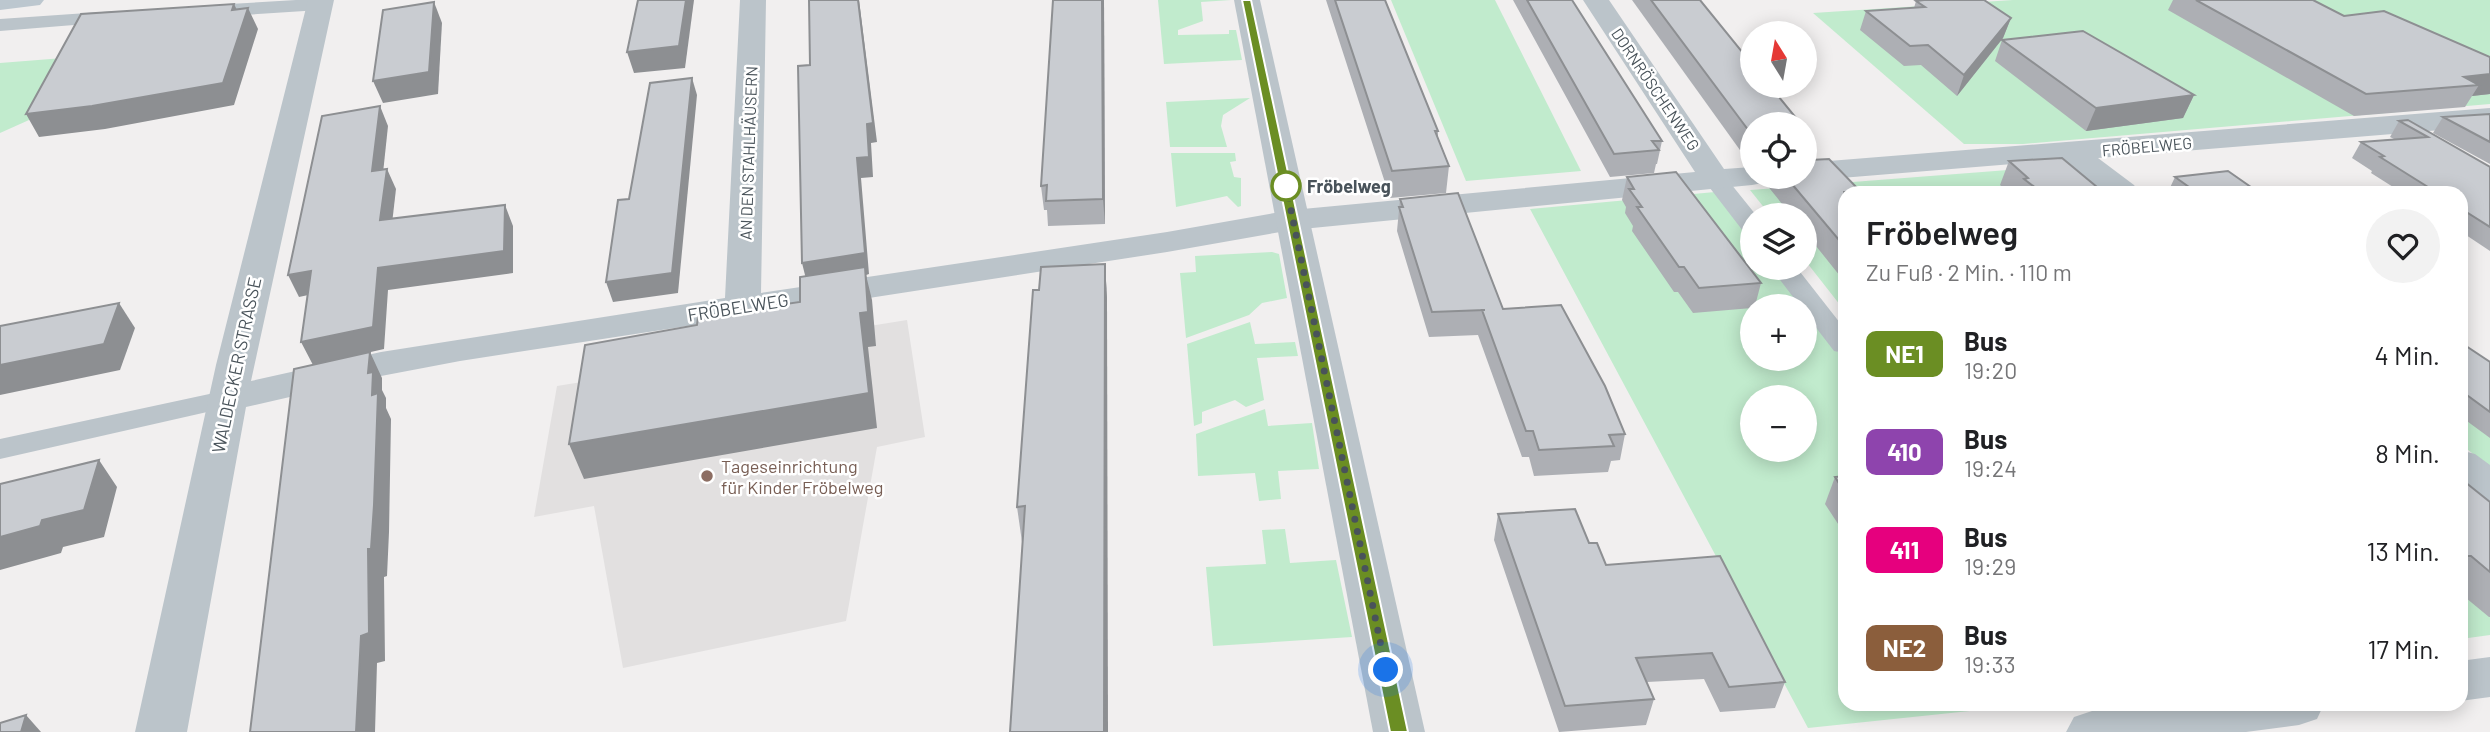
<!DOCTYPE html>
<html lang="de">
<head>
<meta charset="utf-8">
<style>
  :root { --surface:#fff; --page:#f2f2f2; --text:#202124; --muted:#757577 }
  body { margin:0; font-family:Barlow,sans-serif; background:var(--page); color:var(--text); height:100vh; display:flex; flex-direction:column; font-size:26px; white-space:nowrap }
  * { box-sizing:border-box; margin:0 }
  p { font-size:23px; color:var(--muted) }
  .icon { flex:none; width:38px; height:38px; fill:none; stroke:currentColor; stroke-width:2; stroke-linecap:round; stroke-linejoin:round }
  .map { position:relative; flex:1; overflow:hidden }
  .panel { position:absolute; left:1838px; top:186px; width:630px; height:525px; display:flex; flex-direction:column; background:var(--surface); border-radius:21px; box-shadow:0 4px 18px #0003 }
  .panel>* { flex:none }
  .badge { padding:0 14px; border-radius:10px; font-size:24px; line-height:46px }
  .needle { width:46px; rotate:349deg }
  .buttons { position:absolute; left:1740px; top:21px; display:grid; gap:14px }
  .buttons a { display:grid; place-items:center; width:77px; height:77px; border-radius:50%; background:var(--surface); box-shadow:0 4px 18px #0003; font-size:35px }
  .you { position:absolute; width:35px; height:35px; margin:-18px; border:5px solid #fff; border-radius:50%; background:#1a73e8; box-shadow:0 0 0 10px #1a73e833 }
  .map>.badge { position:absolute; translate:-50% -50%; box-shadow:0 0 0 4px #fff }
  .round { display:grid; place-items:center; flex:none; width:74px; height:74px; border-radius:37px; background:var(--page) }
  .head { display:flex; align-items:center; justify-content:space-between; height:119px; padding:0 28px }
  h1 { font-size:33px; font-weight:600; line-height:52px }
  ul { padding:0; list-style:none }
  li { display:flex; align-items:center; gap:21px; height:98px; padding:0 28px }
  li div { flex:1 }
  li b { display:block; font-size:26px }
  li em { font-style:normal }
  li .badge { min-width:77px; font-weight:700; text-align:center }
  .map>svg:first-child { display:block }
  .education { fill:#e2e0e0 }
  .green { fill:#c1ebcd; fill-rule:evenodd }
  .lines { fill:none; stroke-linecap:round; stroke-linejoin:round }
  .service { fill:#bbc4ca; fill-rule:evenodd }
  .minor { fill:#bbc4ca; fill-rule:evenodd }
  .tertiary { fill:#bbc4ca; fill-rule:evenodd }
  .secondary { fill:#bcc7cf; fill-rule:evenodd }
  .wall { fill:#adafb4 }
  .shaded-wall { fill:#8d8f92 }
  .building { fill:#c9ccd1; stroke:#8d8f92; stroke-width:2 }
  .line { fill:#6b8e23; stroke:#fff; stroke-width:2 }
  .walk { stroke:#49535a; stroke-width:7; stroke-dasharray:0 12.6 }
  .stop-dot { fill:#fff; stroke:#6b8e23; stroke-width:3.5 }
  .education-dot { fill:#8d6e63; stroke:#fff; stroke-width:2.5 }
  .labels { text-anchor:middle; dominant-baseline:central; stroke-width:5; stroke-linejoin:round; paint-order:stroke }
  .far-street-label { font-size:16px; fill:#49535a; stroke:#fff }
  .stop-label { font-size:18px; font-weight:bold; fill:#49535a; stroke:#fff; text-anchor:start }
  .street-label { font-size:18px; fill:#49535a; stroke:#fff }
  .education-label { font-size:18px; fill:#785e54; stroke:#fff; text-anchor:start }
</style>
</head>
<body>
<div class="map">
<svg width="2490" height="732" viewBox="0 0 2490 732">
  <rect width="100%" height="100%" fill="#f1efef"/>
  <polygon class="education" points="907,320 925,437 877,447 846,621 623,668 594,506 534,517 557,386 668,368 738,347"/>
  <g class="green">
    <polygon points="1158,0 1231,0 1201,2 1203,21 1178,30 1178,35 1229,34 1229,30 1236,30 1242,60 1164,64"/>
    <polygon points="1391,0 1495,0 1581,171 1466,181"/>
    <polygon points="2013,0 2490,0 2490,104 2023,144 1964,144 1813,13"/>
    <polygon points="190,48 0,133 0,63"/>
    <polygon points="1250,98 1223,115 1221,126 1227,147 1170,147 1166,102"/>
    <polygon points="1171,153 1235,153 1236,161 1230,162 1234,177 1241,178 1241,206 1238,207 1227,196 1176,207"/>
    <polygon points="2087,164 2121,192 1844,192 1844,310 1804,259 1804,215 1770,215 1750,190"/>
    <path d="M1715,192L1752,240V268H1773L1803,306H1752V359H1804V308L1844,360V704H2036L1808,728L1530,209ZM1752,397H1804V450H1752Z"/>
    <polygon points="1272,252 1279,254 1287,298 1262,303 1249,315 1186,338 1180,273 1196,272 1195,256"/>
    <polygon points="1250,322 1255,344 1295,342 1298,356 1257,358 1264,400 1246,407 1235,400 1202,412 1202,423 1194,426 1187,344"/>
    <polygon points="2490,399 2490,468 2461,444 2460,402"/>
    <polygon points="1265,409 1268,426 1312,423 1319,469 1278,471 1281,499 1259,501 1255,473 1198,476 1196,434"/>
    <polygon points="2460,482 2490,507 2490,635 2461,639"/>
    <polygon points="1285,529 1290,563 1336,560 1352,637 1213,646 1206,567 1266,564 1262,530"/>
  </g>
  <g class="lines">
    <g class="service">
      <polygon points="296,0 326,0 329,4 320,10 212,17 203,11 212,5"/>
      <polygon points="116,11 125,17 123,21 0,31 0,19"/>
      <polygon points="1715,172 1723,174 1756,215 1752,215 1752,233 1743,231 1703,179 1707,174"/>
      <polygon points="1771,268 1797,268 1844,328 1844,353 1834,351 1804,312 1804,306 1800,306"/>
      <polygon points="228,390 238,393 242,399 238,405 0,459 0,439"/>
    </g>
    <g class="minor">
      <polygon points="308,0 334,0 251,381 381,352 725,298 740,0 766,0 761,293 1167,232 1292,210 1695,172 1583,0 1609,0 1724,169 1752,167 1752,177 1767,177 1763,183 1752,185 1292,230 1167,252 460,361 381,376 246,407 187,732 135,732 216,365"/>
      <polygon points="2490,108 2490,126 2098,158 2134,185 2139,192 2104,192 2063,160 1804,181 1792,177 1804,177 1804,163"/>
      <polygon points="2460,450 2475,454 2490,465 2490,502 2475,497 2460,486"/>
      <polygon points="2490,657 2490,697 2460,701 2460,661"/>
      <polygon points="2146,704 2324,704 2317,719 2299,725 2246,732 2066,732 2074,717 2092,711"/>
    </g>
    <polygon class="tertiary" points="1234,0 1260,0 1425,732 1373,732"/>
    <polygon class="secondary" points="0,0 44,0 40,5 0,10"/>
  </g>
  <g class="wall">
    <polygon points="1053,0 1104,0 1105,224 1048,226 1047,210 1044,210 1041,186"/>
    <polygon points="1326,0 1385,0 1438,131 1438,138 1449,166 1446,193 1390,198"/>
    <polygon points="1513,0 1572,0 1662,141 1657,164 1656,164 1654,173 1610,177"/>
    <polygon points="1632,0 1700,0 1752,124 1752,165 1750,164"/>
    <polygon points="2173,0 2313,0 2344,16 2490,57 2490,94 2472,96 2465,107 2354,116 2168,10"/>
    <polygon points="1916,1 2011,18 2003,38 1957,96 1921,65 1904,66 1860,30 1866,11 1914,8"/>
    <polygon points="2002,40 2194,95 2183,118 2086,131 1995,61"/>
    <polygon points="2490,114 2490,164 2433,133 2443,117"/>
    <polygon points="2399,121 2490,167 2490,251 2460,231 2460,192 2401,192 2371,173 2372,171 2352,158 2361,142 2394,139 2390,137"/>
    <polygon points="1804,129 1811,137 1806,158 1844,192 1844,281 1804,231 1804,215 1791,215 1766,184 1767,177 1804,177"/>
    <polygon points="2009,161 2103,192 2008,192 2000,185"/>
    <polygon points="1627,177 1761,283 1755,306 1752,306 1752,308 1693,313 1678,292 1674,292 1632,231 1633,226 1625,213 1626,207 1622,200"/>
    <polygon points="2175,177 2258,192 2168,192"/>
    <polygon points="1400,199 1503,309 1625,434 1620,460 1611,461 1608,472 1534,476 1529,457 1522,457 1478,335 1429,337 1397,231"/>
    <polygon points="1105,264 1107,298 1022,542 1017,507 1039,290"/>
    <polygon points="2460,342 2490,362 2490,438 2460,416"/>
    <polygon points="1844,476 1844,533 1825,504 1835,477"/>
    <polygon points="2460,478 2490,502 2490,617 2489,617 2460,593"/>
    <polygon points="1498,514 1589,543 1606,565 1785,682 1775,708 1720,712 1704,679 1647,682 1654,699 1646,725 1559,732 1494,540"/>
  </g>
  <g class="shaded-wall">
    <polygon points="686,0 694,0 685,68 634,73 627,52"/>
    <polygon points="858,0 859,0 877,142 871,143 873,177 861,178 869,274 866,275 872,300 876,346 868,347 877,428 584,479 569,444 869,393 807,283 802,263 857,158"/>
    <polygon points="1102,0 1104,0 1105,224 1103,199"/>
    <polygon points="434,2 442,23 438,94 383,103 373,81"/>
    <polygon points="234,4 243,22 248,8 258,29 234,105 105,129 39,137 26,114 232,10"/>
    <polygon points="2011,18 2003,38 1957,96 1964,75"/>
    <polygon points="2490,74 2490,94 2472,96 2479,85 2464,77"/>
    <polygon points="692,78 697,95 678,293 613,302 606,282"/>
    <polygon points="2194,95 2183,118 2086,131 2096,108"/>
    <polygon points="380,106 388,126 381,192 372,171"/>
    <polygon points="387,169 396,189 390,241 380,220"/>
    <polygon points="505,205 513,226 513,273 388,290 384,349 313,365 301,342 378,268"/>
    <polygon points="1105,264 1107,298 1108,732 1104,732"/>
    <polygon points="311,271 322,292 299,297 288,275"/>
    <polygon points="119,303 135,328 120,370 0,395 0,365"/>
    <polygon points="370,352 382,378 382,390 386,398 386,408 391,419 389,532 387,576 384,577 385,661 377,663 375,732 356,732 361,636 368,549 372,395 368,373"/>
    <polygon points="99,460 117,487 104,537 63,547 61,553 0,570 0,537 42,520"/>
    <polygon points="26,715 41,732 21,732"/>
  </g>
  <g class="building">
    <polygon points="638,0 686,0 679,46 627,52"/>
    <polygon points="809,0 858,0 873,123 867,124 869,157 857,158 865,253 802,263 798,66 810,65"/>
    <polygon points="1053,0 1102,0 1103,199 1046,201 1047,185 1041,186"/>
    <polygon points="1335,0 1385,0 1438,131 1435,131 1449,166 1392,171"/>
    <polygon points="1527,0 1572,0 1662,141 1652,141 1659,150 1614,154"/>
    <polygon points="1651,0 1700,0 1752,64 1752,86 1770,86 1801,124 1752,124 1752,135"/>
    <polygon points="1924,0 1984,0 2011,18 1964,75 1928,45 1910,46 1866,11 1925,7 1916,1"/>
    <polygon points="2196,0 2313,0 2344,16 2384,11 2490,57 2490,74 2464,77 2479,85 2366,94"/>
    <polygon points="434,2 429,72 373,81 383,10"/>
    <polygon points="234,4 232,10 248,8 223,83 92,106 26,114 81,14"/>
    <polygon points="2083,31 2194,95 2096,108 2002,40"/>
    <polygon points="692,78 672,273 606,282 618,200 629,199 650,83"/>
    <polygon points="380,106 372,171 387,169 380,220 505,205 504,251 378,268 373,327 301,342 311,271 288,275 322,116"/>
    <polygon points="2490,114 2490,142 2443,117"/>
    <polygon points="2408,120 2490,167 2490,227 2460,208 2460,192 2436,192 2380,157 2384,156 2361,142 2428,137 2399,121"/>
    <polygon points="1804,129 1811,137 1808,140 1808,151 1804,151"/>
    <polygon points="1804,158 1810,160 1829,159 1861,192 1844,192 1844,246 1786,177 1804,177"/>
    <polygon points="2062,158 2103,192 2041,192 2024,179 2028,178 2009,161"/>
    <polygon points="2228,171 2258,192 2196,192 2175,177"/>
    <polygon points="1676,172 1761,283 1699,288 1684,267 1679,267 1637,207 1642,207 1629,189 1634,189 1627,177"/>
    <polygon points="1458,193 1503,309 1561,305 1605,386 1625,434 1609,435 1614,446 1539,450 1533,431 1526,431 1482,310 1485,310 1432,312 1399,207 1403,207 1400,199"/>
    <polygon points="1105,264 1104,732 1010,732 1025,506 1017,507 1033,290 1039,290 1041,267"/>
    <polygon points="865,267 868,312 860,313 869,393 569,444 585,345 697,325 698,317 800,302 800,277"/>
    <polygon points="119,303 104,344 0,365 0,326"/>
    <polygon points="2460,342 2490,362 2490,412 2460,390"/>
    <polygon points="370,352 368,373 373,372 372,395 378,393 374,505 371,549 368,549 369,633 361,636 356,732 250,732 294,369"/>
    <polygon points="99,460 84,510 42,520 40,526 0,537 0,484"/>
    <polygon points="1844,476 1844,491 1835,477"/>
    <polygon points="2460,478 2490,502 2490,572 2471,556 2464,556 2460,553"/>
    <polygon points="1575,509 1589,543 1597,543 1606,565 1720,556 1785,682 1729,687 1712,653 1636,658 1654,699 1565,706 1498,514"/>
    <polygon points="26,715 21,732 0,732 0,723"/>
  </g>
  <polygon class="line" points="1242,0 1251,0 1408,732 1390,732"/>
  <g class="lines">
    <polyline class="walk" points="1286,186 1386,670"/>
  </g>
  <circle class="stop-dot" cx="1286" cy="186" r="14"/>
  <circle class="education-dot" cx="707" cy="476" r="7"/>
  <g class="labels">
    <g class="far-street-label">
      <text transform="translate(1656 89) rotate(56)">DORNRÖSCHENWEG</text>
      <text transform="translate(2147 146) rotate(-5)">FRÖBELWEG</text>
      <text transform="translate(748 153) rotate(-88)">AN DEN STAHLHÄUSERN</text>
    </g>
    <g class="stop-label">
      <text x="1307" y="186">Fröbelweg</text>
    </g>
    <g class="street-label">
      <text transform="translate(738 307) rotate(-9)">FRÖBELWEG</text>
      <text transform="translate(236 365) rotate(-78)">WALDECKER STRASSE</text>
    </g>
    <g class="education-label">
      <text x="721" y="466">Tageseinrichtung<tspan x="721" dy="21">für Kinder Fröbelweg</tspan></text>
    </g>
  </g>
</svg>
<div class="buttons">
<a><svg class="needle" viewBox="-14 -14 28 28"><path d="M0-13l5 13h-10z" fill="#e53935"/><path d="M0 13l5-13h-10z" fill="#757577"/></svg></a>
<a><svg class="icon" aria-label="locate" viewBox="0 0 24 24"><circle cx="12" cy="12" r="6"/><path d="M12 2v4M12 18v4M2 12h4M18 12h4"/></svg></a>
<a><svg class="icon" aria-label="layers" viewBox="0 0 24 24"><path d="M12 4l9 5-9 5-9-5zM3 14l9 5 9-5"/></svg></a>
<a>+</a>
<a>−</a>
</div>
<div class="you" style="left:1386px;top:670px"></div>
<section class="panel">
<div class="head"><div><h1>Fröbelweg</h1><p>Zu Fuß · 2 Min. · 110 m</p></div><a class="round"><svg class="icon" aria-label="heart" viewBox="0 0 24 24"><path d="M12 20l-8-8c-3-5 5-10 8-4 3-6 11-1 8 4z"/></svg></a></div>
<ul>
<li><span class="badge" style="background:#6b8e23;color:#fff">NE1</span><div><b>Bus</b><p>19:20</p></div><em>4 Min.</em></li>
<li><span class="badge" style="background:#8e44ad;color:#fff">410</span><div><b>Bus</b><p>19:24</p></div><em>8 Min.</em></li>
<li><span class="badge" style="background:#e6007e;color:#fff">411</span><div><b>Bus</b><p>19:29</p></div><em>13 Min.</em></li>
<li><span class="badge" style="background:#8b5e3c;color:#fff">NE2</span><div><b>Bus</b><p>19:33</p></div><em>17 Min.</em></li>
</ul>
</section>
</div>
</body>
</html>
